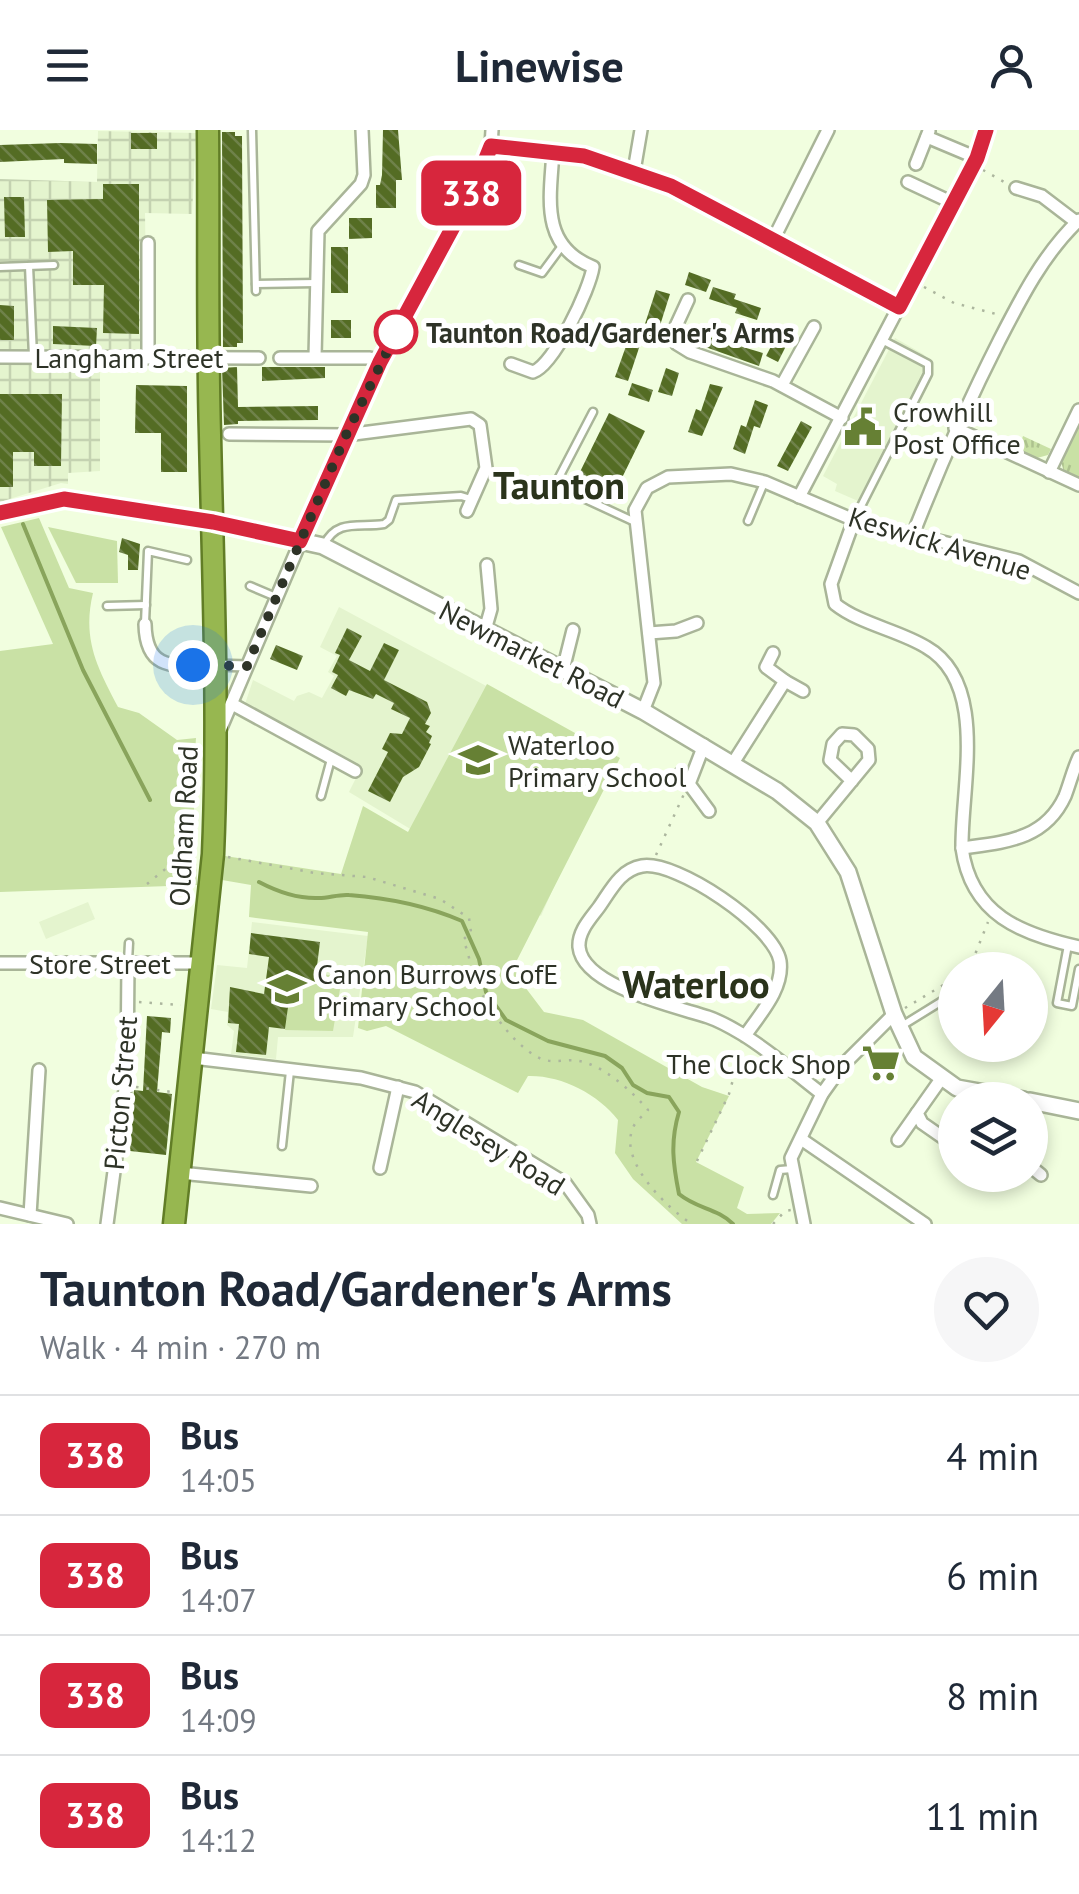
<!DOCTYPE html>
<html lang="en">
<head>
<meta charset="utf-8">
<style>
  :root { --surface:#fff; --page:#f6f6f7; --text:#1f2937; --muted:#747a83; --line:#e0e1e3 }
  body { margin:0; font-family:"PT Sans",sans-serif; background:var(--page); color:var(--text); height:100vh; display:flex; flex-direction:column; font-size:38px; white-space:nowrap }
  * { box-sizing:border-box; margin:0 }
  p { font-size:32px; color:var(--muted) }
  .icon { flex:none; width:55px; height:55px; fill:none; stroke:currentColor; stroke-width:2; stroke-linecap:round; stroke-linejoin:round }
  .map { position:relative; height:1094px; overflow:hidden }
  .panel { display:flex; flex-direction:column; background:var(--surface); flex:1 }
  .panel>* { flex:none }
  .badge { padding:0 20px; border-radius:15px; font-size:35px; line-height:65px }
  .needle { width:65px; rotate:198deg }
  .controls { position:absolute; left:938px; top:822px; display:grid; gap:20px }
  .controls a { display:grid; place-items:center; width:110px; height:110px; border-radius:50%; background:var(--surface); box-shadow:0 5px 15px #0003; font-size:50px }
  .you { position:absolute; width:50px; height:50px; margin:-25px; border:8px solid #fff; border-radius:50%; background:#1a73e8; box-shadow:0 0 0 15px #1a73e833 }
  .map>.badge { position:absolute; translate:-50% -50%; box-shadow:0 0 0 5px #fff }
  .round { display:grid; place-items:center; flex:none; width:105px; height:105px; border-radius:52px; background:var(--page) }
  .headline { display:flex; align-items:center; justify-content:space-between; height:170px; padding:0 40px }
  h1 { font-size:48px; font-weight:800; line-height:75px }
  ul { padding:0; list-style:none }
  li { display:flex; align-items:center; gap:30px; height:120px; padding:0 40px; border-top:2px solid var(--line) }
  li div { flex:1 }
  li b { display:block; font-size:38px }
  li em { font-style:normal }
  li .badge { min-width:110px; font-weight:700; text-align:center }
  header { display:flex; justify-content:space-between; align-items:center; height:130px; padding:0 40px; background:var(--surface); font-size:45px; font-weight:800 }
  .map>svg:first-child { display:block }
  .built { fill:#e4f4ce }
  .industrial { fill:url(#industrial-grid) }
  .grass { fill:url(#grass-tufts) }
  .park { fill:#c9e1a5 }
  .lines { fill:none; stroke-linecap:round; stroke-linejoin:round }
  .stream { stroke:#89a45c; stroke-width:4 }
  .building { fill:url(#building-back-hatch) }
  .service-casing { stroke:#a9b598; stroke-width:11 }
  .pedestrian-casing { stroke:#a9b598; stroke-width:14 }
  .minor-casing { stroke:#a9b598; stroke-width:16 }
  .tertiary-casing { stroke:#a9b598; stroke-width:20 }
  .trunk-casing { stroke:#617d26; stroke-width:25 }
  .path { stroke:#acb69e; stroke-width:2.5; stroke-dasharray:2.5 8; stroke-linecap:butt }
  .service { stroke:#fff; stroke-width:6 }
  .pedestrian { stroke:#fff; stroke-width:9 }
  .minor { stroke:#fff; stroke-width:11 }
  .tertiary { stroke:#fff; stroke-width:15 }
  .trunk { stroke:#97b750; stroke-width:20 }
  .line-casing { stroke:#fff; stroke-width:22 }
  .line { stroke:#d7263d; stroke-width:15 }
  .walk { stroke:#2e3327; stroke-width:10; stroke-dasharray:0 18 }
  .stop-dot { fill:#fff; stroke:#d7263d; stroke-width:5 }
  .labels { text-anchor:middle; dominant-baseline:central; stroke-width:10; stroke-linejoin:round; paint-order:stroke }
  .stop-label { font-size:28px; font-weight:bold; fill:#2e3327; stroke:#fff; text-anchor:start }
  .street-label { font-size:28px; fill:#2e3327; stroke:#fff }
  .poi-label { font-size:28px; fill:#2e3327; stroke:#fff; text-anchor:start }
  .district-label { font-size:38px; font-weight:bold; fill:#2a331b; stroke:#fff }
</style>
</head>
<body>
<header><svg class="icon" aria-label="menu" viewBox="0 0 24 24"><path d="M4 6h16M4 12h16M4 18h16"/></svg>Linewise<svg class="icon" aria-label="person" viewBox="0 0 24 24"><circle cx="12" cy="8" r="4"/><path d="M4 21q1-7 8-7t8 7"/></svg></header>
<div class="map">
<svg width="1079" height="1094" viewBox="0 0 1079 1094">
  <defs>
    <pattern id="industrial-grid" width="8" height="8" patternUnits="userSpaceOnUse" patternTransform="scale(2.5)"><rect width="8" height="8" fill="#e4f4ce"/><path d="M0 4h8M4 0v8" fill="none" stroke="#c4d2b1"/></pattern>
    <pattern id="grass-tufts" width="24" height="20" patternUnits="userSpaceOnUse" patternTransform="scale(2.5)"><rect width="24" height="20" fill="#c9e1a5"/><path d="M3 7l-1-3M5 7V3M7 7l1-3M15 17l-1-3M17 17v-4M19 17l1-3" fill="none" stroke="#adc28e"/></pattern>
    <pattern id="building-back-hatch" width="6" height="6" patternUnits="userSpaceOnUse" patternTransform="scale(2.5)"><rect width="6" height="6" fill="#546c24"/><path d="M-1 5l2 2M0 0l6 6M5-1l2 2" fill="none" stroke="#6f824a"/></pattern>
  </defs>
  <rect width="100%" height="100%" fill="#f1fedf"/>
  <g class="built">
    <polygon points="895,208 923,224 931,232 932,244 865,374 835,361 837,354 823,346"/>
    <polygon points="339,477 613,624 541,786 412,700 349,662 360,640 244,577 253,550 294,571 297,566 309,562 322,568 334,546 328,542 337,526 320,517"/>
    <polygon points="88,772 95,789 46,809 39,792"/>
    <polygon points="252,792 368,806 353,907 278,907 276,929 231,924 234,901 227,895 228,882 211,879 217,835 247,838"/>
  </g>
  <polygon class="industrial" points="98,1 196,3 192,84 145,83 147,221 100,219 100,341 68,343 68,354 61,353 0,372 0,49 97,52"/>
  <g class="grass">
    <polygon points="1079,288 1079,351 1064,342 1060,328"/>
    <polygon points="1023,306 1051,319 1048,325 1037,328 1018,320"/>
  </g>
  <g class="park">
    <path d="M39,388L69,458L93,463C82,509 97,537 118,577L139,583L177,610L196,608L193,651L197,755L0,762V521L53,514L1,397Z"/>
    <polygon points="48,397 117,411 118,453 76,453"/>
    <path d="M487,554L620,628L515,834L525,857L544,882L583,890L702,957L729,966L696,1032L744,1057L737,1078L747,1084L780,1083L771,1094H682L633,1049L615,1023L618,990C598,964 561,945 528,946L518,963L386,896L367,901L358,898L368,802L249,787L251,755L222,750L225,726L341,744L363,676L408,702Z"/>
    <polygon points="315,843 342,847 333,901 285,900 292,849 315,851"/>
  </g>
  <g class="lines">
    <g class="stream">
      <polyline points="23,394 83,540 150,670"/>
      <path d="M259,752C278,762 297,769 319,768C329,768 339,764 349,765C389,768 425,775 462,791L479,829L486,862L506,890L548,911L605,926L622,938L633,955L647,963L669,967L679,982C670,1012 673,1034 679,1064C697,1079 717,1078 733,1094"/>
    </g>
  </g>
  <g class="building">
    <polygon points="383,0 398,0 402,50 396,50 396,78 376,78 376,55 380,55 382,45"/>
    <polygon points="222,2 235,2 235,6 242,6 243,213 237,213 237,217 223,217"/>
    <rect x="131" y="3" width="26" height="16"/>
    <polygon points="60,13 97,14 97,34 64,33 64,29 0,32 0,15"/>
    <polygon points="103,54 139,54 139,204 103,203 104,155 73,155 73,121 48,122 47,70 103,69"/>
    <polygon points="4,67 24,67 25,107 5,107"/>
    <polygon points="349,88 372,88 372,108 349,109"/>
    <rect x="331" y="117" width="17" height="46"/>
    <polygon points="689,142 711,150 706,162 685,155"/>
    <polygon points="713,157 736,164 734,169 761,178 757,190 735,183 737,178 709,169"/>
    <polygon points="656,160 670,164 656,208 642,203"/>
    <polygon points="0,175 14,176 14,210 0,210"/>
    <rect x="331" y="190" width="20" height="18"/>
    <polygon points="53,196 97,198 96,216 53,214"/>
    <polygon points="689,201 763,223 759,236 694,213 687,209"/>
    <polygon points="630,205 642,209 628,251 615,247"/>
    <polygon points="777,205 789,210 778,232 766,226"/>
    <polygon points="237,237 238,277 318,276 318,290 238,291 238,294 224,295 222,238"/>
    <polygon points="262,237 325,237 325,248 262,251"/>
    <polygon points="666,238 679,243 672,266 658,262"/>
    <polygon points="632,253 653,260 649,272 628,265"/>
    <polygon points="710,254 723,257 702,306 688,302 696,279 701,281"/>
    <polygon points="136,255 187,256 187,342 161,342 161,303 135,303"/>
    <polygon points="0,264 62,264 61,336 34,336 34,322 13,322 13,357 0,357"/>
    <polygon points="755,270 768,275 760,298 754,296 745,324 733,319 741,295 746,297"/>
    <polygon points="609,283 645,301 616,360 607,355 601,367 574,354"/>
    <polygon points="801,291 812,297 788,341 777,336"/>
    <polygon points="122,408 140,414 138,440 128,440 128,425 119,422"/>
    <polygon points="347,498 362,506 349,530 370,541 384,513 399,520 384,550 427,572 431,583 425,594 430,596 426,602 432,606 429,613 431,614 419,637 403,647 390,672 368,661 388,622 382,619 390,603 402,604 410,588 391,579 394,573 376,564 373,569 349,560 346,566 331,558 338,545 332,542 340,525 335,523"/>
    <polygon points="276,515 303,526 297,540 270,529"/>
    <polygon points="251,803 320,812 315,852 292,849 285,899 269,897 266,925 236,922 239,894 228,893 230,857 264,864 269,827 249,824"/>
    <polygon points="147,886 171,888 170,903 162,902 157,962 172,964 166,1025 130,1021 134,960 143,961"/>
    <polygon points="885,923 893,933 877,942 869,934"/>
  </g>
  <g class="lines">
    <g class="service-casing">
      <g id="service">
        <polyline points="252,0 256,161"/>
        <polyline points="519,135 542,143 562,116"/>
        <polyline points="29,136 33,226"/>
        <polyline points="0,137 54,135"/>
        <polyline points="256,154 316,153"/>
        <polyline points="593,282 555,355 635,392"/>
        <polyline points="854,390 928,244 928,234 882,210"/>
        <polyline points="748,391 764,353"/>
        <path d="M324,415C337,388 360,398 384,394L389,390L396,370L461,366L471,369"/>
        <polyline points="250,456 276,467"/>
        <polyline points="107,476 146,475"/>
        <polyline points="145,493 148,421 187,430"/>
        <polyline points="321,666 331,629"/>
        <polyline points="1068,815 1057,873 1072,876 1079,839"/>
        <polyline points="128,831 129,813"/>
        <polyline points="900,897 955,863"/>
        <polyline points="282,1016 290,941"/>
        <polyline points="773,1065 780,1040 792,1039"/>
      </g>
    </g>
    <g class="pedestrian-casing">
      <polyline id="pedestrian" points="216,535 247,536"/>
    </g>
    <g class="minor-casing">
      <g id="minor">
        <polyline points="927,7 977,28"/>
        <polyline points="491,16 585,26 671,56 899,177"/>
        <polyline points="916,34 929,1"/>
        <polyline points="634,41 641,0"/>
        <polyline points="908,52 953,73"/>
        <polyline points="1016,58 1042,66 1076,92"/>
        <polyline points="773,110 828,0"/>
        <polyline points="148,113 148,228"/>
        <polyline points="688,170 676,196 677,214 690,222 773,251 842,288"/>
        <polyline points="0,227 259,228"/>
        <polyline points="315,227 318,101 361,54 364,45 362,0"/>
        <polyline points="280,228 370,228 380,232"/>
        <path d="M511,234L533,242C554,235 590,159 593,137C540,116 550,69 553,22"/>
        <polyline points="782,255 814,197"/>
        <polyline points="955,298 1079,355"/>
        <polyline points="229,304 346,305 471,289 480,295 486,338 467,381"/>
        <polyline points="1049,342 1079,280"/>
        <polyline points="799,367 977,28 986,0"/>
        <polyline points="0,383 63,369 213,392"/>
        <path d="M854,390L831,454L835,474C860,494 898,500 926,517C989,553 961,657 962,718C971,785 1021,804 1079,817"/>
        <path d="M912,407C939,338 966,276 999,211C1021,168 1044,123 1079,90"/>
        <path d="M145,494C146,544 177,535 216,535"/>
        <polyline points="485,500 491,479 487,435"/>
        <polyline points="649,503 676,501 697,493"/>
        <polyline points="563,540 573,500"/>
        <polyline points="785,551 803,561"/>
        <polyline points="232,574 355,641"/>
        <polyline points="643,581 654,553 635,380 647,358 668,347 731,344 765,352 854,390 1019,431 1079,463"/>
        <polyline points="220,600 346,305 380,232 474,57 491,16 492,0"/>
        <polyline points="733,633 785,551 766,537 773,523"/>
        <polyline points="681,643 709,681"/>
        <polyline points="689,654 704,615"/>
        <polyline points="817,693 869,630 868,619 854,605 842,604 833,614 830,630 852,651"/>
        <path d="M962,718C1005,712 1045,710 1065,666C1070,653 1073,640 1079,627"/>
        <polyline points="0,833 200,833"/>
        <path d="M745,906C759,885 784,859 780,831C774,796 676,730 642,736C620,740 611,760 599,777C591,788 578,801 579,817C583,857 678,877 708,887C720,891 732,898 742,904C770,921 796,944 822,964"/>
        <polyline points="193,928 361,948 415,962 565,1053 588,1085 590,1094"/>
        <polyline points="941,949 917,983 922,993 955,1016"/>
        <polyline points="801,1009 925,1094"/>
        <polyline points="898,1010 917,983"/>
        <polyline points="1030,1036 1041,1045"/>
        <polyline points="380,1038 398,957"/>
        <polyline points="180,1043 311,1056"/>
        <polyline points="0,1078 67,1094"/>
        <polyline points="30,1085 39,940"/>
        <polyline points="107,1094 127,944 128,832"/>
        <polyline points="804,1094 791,1028 822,964 842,936 894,884"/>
      </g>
    </g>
    <g class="tertiary-casing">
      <g id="tertiary">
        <polyline points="213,392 323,416 643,581 777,661 817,693 848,742 894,884 914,927 957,958 1024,970"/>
        <polyline points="1030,971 1079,981"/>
      </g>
    </g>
    <g class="trunk-casing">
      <path id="trunk" d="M174,1094L213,724C219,584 213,445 210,305C207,203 209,102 208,0"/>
    </g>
    <g class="path">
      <polyline points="983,40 1006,53"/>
      <polyline points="924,157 954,173 1000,185"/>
      <polyline points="656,725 684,664"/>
      <path d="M228,727L315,743L367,747L440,769L469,788L471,802L463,810C470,824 470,840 477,854C489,879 510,910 534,925C550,936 563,928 579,931C603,935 633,962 648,980C644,985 635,991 633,998C618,1031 667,1078 692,1094"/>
      <polyline points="147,754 169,736 183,719 196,720"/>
      <polyline points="964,840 972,832 988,792"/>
      <polyline points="139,872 181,875"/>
      <polyline points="905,878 955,848"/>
      <polyline points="736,945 758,929"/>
      <polyline points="136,957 172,962"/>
      <polyline points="697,1031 729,964 742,917"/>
      <polyline points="773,1094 785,1081 791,1080"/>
    </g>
    <use href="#service" class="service"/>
    <use href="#pedestrian" class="pedestrian"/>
    <use href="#minor" class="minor"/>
    <use href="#tertiary" class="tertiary"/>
    <use href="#trunk" class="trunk"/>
  </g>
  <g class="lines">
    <g class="line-casing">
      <polyline id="line" points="0,383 64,369 213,392 300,411 380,232 474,58 491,16 584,26 671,56 899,177 977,28 986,0"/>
    </g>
    <use href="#line" class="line"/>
    <polyline class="walk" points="193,535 247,536 346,305 399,197 396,202"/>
  </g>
  <defs>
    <g id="civic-bare" transform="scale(3)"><path d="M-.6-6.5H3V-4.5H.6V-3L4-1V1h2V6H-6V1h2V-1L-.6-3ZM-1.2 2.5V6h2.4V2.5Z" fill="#668034" stroke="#fff" stroke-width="2.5" paint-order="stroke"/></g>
    <g id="school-bare" transform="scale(3)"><path d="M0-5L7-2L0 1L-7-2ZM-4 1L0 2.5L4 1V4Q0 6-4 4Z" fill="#668034" stroke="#fff" stroke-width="2.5" paint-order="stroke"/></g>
    <g id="supermarket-bare" transform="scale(3)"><path d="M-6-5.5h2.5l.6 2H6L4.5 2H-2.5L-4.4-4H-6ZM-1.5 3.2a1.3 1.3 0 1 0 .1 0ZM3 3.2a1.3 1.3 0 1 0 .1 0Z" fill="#668034" stroke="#fff" stroke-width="2.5" paint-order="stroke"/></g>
  </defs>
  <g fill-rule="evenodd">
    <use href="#civic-bare" x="863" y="297"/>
    <use href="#school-bare" x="478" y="630"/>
    <use href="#school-bare" x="287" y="859"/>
    <use href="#supermarket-bare" x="881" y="933"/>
  </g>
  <circle class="stop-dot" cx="396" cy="202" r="20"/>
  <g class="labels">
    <g class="stop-label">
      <text x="426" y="202">Taunton Road/Gardener's Arms</text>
    </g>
    <g class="street-label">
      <text x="129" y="227">Langham Street</text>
      <text transform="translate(940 413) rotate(17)">Keswick Avenue</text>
      <text transform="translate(532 524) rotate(27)">Newmarket Road</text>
      <text transform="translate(183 696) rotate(-87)">Oldham Road</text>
      <text x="100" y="833">Store Street</text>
      <text transform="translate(120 963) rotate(-85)">Picton Street</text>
      <text transform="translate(489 1012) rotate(32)">Anglesey Road</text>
    </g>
    <g class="poi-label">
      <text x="893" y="281">Crowhill<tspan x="893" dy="32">Post Office</tspan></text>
      <text x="508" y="614">Waterloo<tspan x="508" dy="32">Primary School</tspan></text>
      <text x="317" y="843">Canon Burrows CofE<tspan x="317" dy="32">Primary School</tspan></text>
      <text x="851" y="933" text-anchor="end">The Clock Shop</text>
    </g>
    <g class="district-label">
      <text x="559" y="354">Taunton</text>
      <text x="696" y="853">Waterloo</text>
    </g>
  </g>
</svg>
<div class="controls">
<a><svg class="needle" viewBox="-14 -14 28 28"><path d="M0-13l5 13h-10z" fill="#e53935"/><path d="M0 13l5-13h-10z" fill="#747a83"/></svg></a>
<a><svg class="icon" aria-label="layers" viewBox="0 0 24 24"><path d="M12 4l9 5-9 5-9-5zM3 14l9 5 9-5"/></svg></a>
</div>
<div class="you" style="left:193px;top:535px"></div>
<b class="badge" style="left:471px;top:63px;background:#d7263d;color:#fff">338</b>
</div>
<section class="panel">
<div class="headline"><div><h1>Taunton Road/Gardener's Arms</h1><p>Walk · 4 min · 270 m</p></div><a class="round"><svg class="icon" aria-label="heart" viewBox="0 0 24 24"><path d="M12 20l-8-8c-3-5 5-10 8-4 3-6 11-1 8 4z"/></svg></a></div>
<ul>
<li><span class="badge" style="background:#d7263d;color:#fff">338</span><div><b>Bus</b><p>14:05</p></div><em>4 min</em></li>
<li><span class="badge" style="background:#d7263d;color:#fff">338</span><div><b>Bus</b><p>14:07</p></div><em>6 min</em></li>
<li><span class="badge" style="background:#d7263d;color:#fff">338</span><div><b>Bus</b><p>14:09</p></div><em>8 min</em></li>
<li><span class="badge" style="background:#d7263d;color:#fff">338</span><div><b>Bus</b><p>14:12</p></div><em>11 min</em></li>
</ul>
</section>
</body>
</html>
